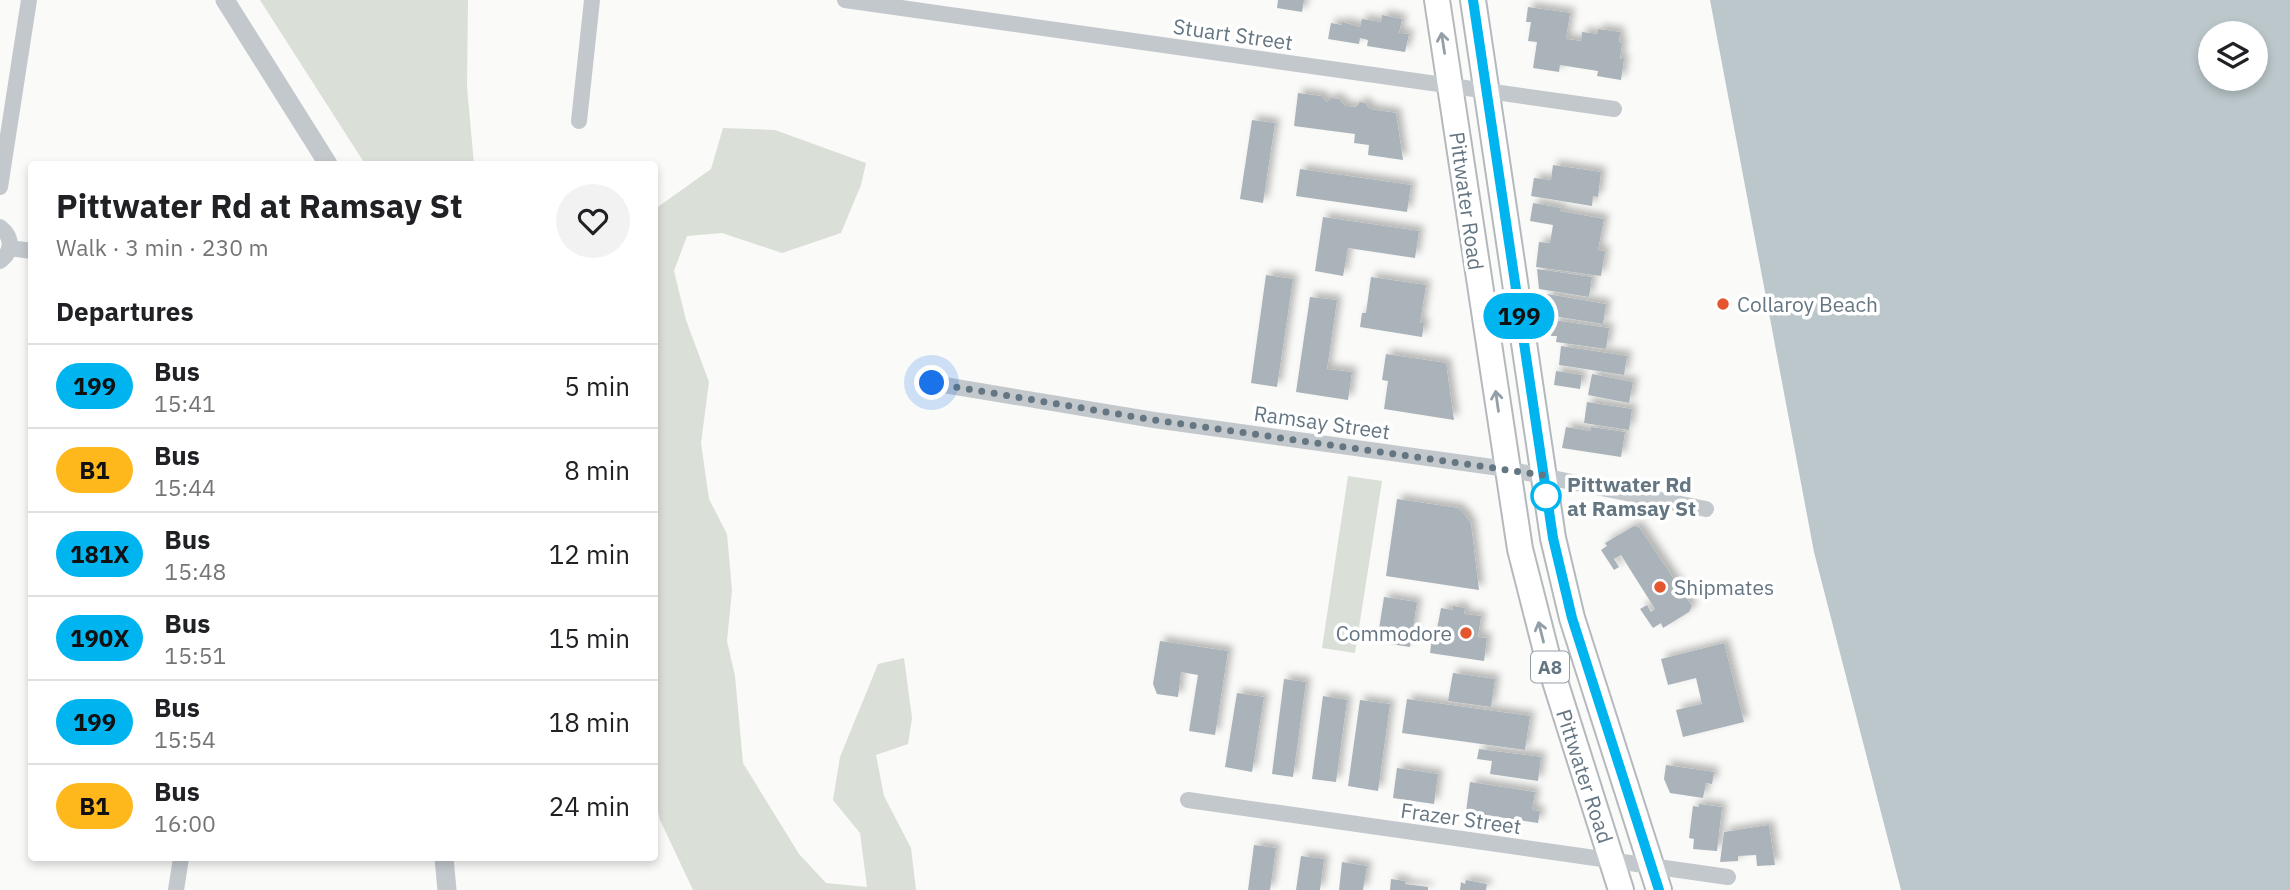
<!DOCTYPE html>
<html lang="en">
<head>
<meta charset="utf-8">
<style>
  :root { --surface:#fff; --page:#f2f2f2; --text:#202124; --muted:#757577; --line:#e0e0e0 }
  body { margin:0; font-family:"IBM Plex Sans",sans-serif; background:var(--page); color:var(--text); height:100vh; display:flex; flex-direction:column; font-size:26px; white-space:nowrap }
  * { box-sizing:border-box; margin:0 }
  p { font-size:23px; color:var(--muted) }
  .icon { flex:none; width:38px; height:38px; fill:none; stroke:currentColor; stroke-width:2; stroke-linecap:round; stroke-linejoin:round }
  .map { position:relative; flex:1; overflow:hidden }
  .panel { position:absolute; left:28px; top:161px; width:630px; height:700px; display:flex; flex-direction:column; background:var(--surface); border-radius:7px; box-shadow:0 4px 10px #0003 }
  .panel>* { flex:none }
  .badge { padding:0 14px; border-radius:23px; font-size:24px; line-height:46px }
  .tools { position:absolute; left:2198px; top:21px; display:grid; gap:14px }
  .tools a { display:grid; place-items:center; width:70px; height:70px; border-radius:50%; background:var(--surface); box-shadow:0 4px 10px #0003; font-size:35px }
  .you { position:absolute; width:35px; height:35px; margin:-18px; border:5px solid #fff; border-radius:50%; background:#1a73e8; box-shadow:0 0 0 10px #1a73e833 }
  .map>.badge { position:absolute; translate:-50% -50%; box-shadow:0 0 0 4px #fff }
  h2 { padding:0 28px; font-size:26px; line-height:63px }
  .round { display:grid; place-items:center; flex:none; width:74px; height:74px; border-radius:37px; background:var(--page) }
  .overview { display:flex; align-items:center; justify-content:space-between; height:119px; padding:0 28px }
  h1 { font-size:33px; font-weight:700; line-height:52px }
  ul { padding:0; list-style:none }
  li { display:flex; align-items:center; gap:21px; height:84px; padding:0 28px; border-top:2px solid var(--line) }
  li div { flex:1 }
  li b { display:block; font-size:26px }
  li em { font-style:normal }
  li .badge { min-width:77px; font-weight:700; text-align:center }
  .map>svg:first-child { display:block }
  .green { fill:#dadfd7 }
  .water { fill:#bbc7cb; fill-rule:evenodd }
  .building { fill:#aab3b9; filter:url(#shadow) }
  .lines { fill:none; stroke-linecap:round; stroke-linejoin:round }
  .trunk-casing { stroke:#b4b9bd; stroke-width:28 }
  .minor { stroke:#c3c8cc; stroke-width:16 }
  .tertiary { stroke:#c3c8cc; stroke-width:19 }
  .trunk { stroke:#fff; stroke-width:24 }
  .oneway { stroke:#939fa8 }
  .line-casing { stroke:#fff; stroke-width:16 }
  .line { stroke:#00b5ef; stroke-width:10 }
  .walk { stroke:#657683; stroke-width:7; stroke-dasharray:0 12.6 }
  .poi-dot { fill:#e4572e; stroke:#fff; stroke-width:2.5 }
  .stop-dot { fill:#fff; stroke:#00b5ef; stroke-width:3.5 }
  .labels { text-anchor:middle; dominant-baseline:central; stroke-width:7; stroke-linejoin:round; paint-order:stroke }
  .shield { fill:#fff; stroke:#939fa8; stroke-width:2 }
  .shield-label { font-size:19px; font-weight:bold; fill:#657683 }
  .street-label { font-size:21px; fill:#657683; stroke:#fff }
  .poi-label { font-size:21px; fill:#657683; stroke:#fff; text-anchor:start }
  .stop-label { font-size:21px; font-weight:bold; fill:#657683; stroke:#fff; text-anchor:start }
</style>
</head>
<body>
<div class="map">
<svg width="2290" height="890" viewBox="0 0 2290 890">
  <defs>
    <filter id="shadow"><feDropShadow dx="5" dy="-5" stdDeviation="3.5" flood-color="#0004"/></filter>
  </defs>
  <rect width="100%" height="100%" fill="#fafaf8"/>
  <g class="green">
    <polygon points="260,0 468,0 467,87 474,164 365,164"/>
    <polygon points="723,128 775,130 866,163 861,185 841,233 782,253 722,233 687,236 674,271 686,320 709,382 701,443 709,499 727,534 732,590 727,641 735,676 743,763 799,854 826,883 867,887 860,833 833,800 840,757 878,664 904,658 912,718 908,744 876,755 884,796 911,848 916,890 693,890 660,820 654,796 655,209 711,169"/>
    <polygon points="1348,476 1382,481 1355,653 1322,648"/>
  </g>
  <path class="water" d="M1710,0H2290V890H1901L1814,552ZM2210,33H2256V79H2210Z"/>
  <g class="building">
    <polygon points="1278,0 1304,0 1302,12 1277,8"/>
    <polygon points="1528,7 1570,13 1566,39 1581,41 1582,32 1597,34 1598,29 1620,32 1619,42 1622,43 1620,59 1624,59 1621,80 1597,76 1598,71 1560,65 1559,72 1533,68 1537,42 1528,41 1531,22 1526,22"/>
    <polygon points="1382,15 1402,19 1399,33 1409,34 1405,52 1367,46 1368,40 1360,38 1359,44 1328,39 1331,23 1342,25 1342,22 1360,27 1362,19 1381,22"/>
    <polygon points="1298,93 1321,96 1327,102 1331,98 1339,99 1345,106 1356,107 1360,102 1365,103 1370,109 1396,113 1403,160 1368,155 1369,145 1354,143 1355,134 1294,126"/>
    <polygon points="1252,120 1275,123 1263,203 1240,199"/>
    <polygon points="1553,165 1601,172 1598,197 1593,196 1592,206 1531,196 1534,178 1551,180"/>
    <polygon points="1300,169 1411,185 1407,212 1296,196"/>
    <polygon points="1533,203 1561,208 1560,211 1604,219 1598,250 1605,251 1601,276 1536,267 1539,242 1550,243 1553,225 1530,221"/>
    <polygon points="1323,217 1419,231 1415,258 1348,248 1343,276 1315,271"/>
    <polygon points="1537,269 1592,277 1589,297 1539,289"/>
    <polygon points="1266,275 1293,279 1277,387 1251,383"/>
    <polygon points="1371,277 1426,285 1420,323 1424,323 1422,337 1360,327 1362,313 1366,313"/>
    <polygon points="1547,294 1606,304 1603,324 1553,316 1554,311 1544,310"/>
    <polygon points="1310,297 1337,300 1327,369 1352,372 1348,400 1296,392"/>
    <polygon points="1553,320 1609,328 1606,349 1556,342 1557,336 1551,336"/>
    <polygon points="1561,346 1627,356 1624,375 1559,365"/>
    <polygon points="1386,354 1446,363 1454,420 1384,409 1388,381 1382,380"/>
    <polygon points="1556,371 1582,375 1580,389 1554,385"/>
    <polygon points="1592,374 1633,382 1629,403 1588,395"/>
    <polygon points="1587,402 1632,409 1629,430 1584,423"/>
    <polygon points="1566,427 1590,431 1591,427 1625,432 1621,457 1562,448"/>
    <polygon points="1397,499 1458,508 1465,515 1471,524 1479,590 1386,576"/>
    <polygon points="1634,526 1639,527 1692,606 1689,612 1663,628 1661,623 1653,628 1640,609 1647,605 1651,612 1655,609 1621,555 1614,559 1619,567 1614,570 1601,550 1607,546 1605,543"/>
    <polygon points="1384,597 1417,602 1410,647 1377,642"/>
    <polygon points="1453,606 1465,608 1464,614 1481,616 1478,637 1487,638 1484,661 1430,653 1433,631 1452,634 1453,631 1437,629 1441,608 1453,610"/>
    <polygon points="1160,641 1228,651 1215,735 1189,731 1198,675 1181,672 1178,697 1157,694 1153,684"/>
    <polygon points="1724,643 1744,722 1683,737 1676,710 1702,704 1696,678 1668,685 1661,659"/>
    <polygon points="1453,673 1495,679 1491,707 1448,701"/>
    <polygon points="1284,679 1306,682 1293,777 1272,774"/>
    <polygon points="1237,693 1264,697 1252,772 1225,767"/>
    <polygon points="1323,696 1347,700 1336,782 1312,779"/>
    <polygon points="1407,699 1530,716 1525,750 1402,733"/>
    <polygon points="1360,700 1390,704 1378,791 1348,786"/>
    <polygon points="1479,749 1541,757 1538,781 1490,774 1492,761 1477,759"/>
    <polygon points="1666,765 1714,772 1712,784 1706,783 1703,798 1670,793 1664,779"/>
    <polygon points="1397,768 1438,774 1434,804 1393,798"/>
    <polygon points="1470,782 1535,792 1532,810 1540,811 1538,823 1466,812"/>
    <polygon points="1699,804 1722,807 1717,851 1693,849 1694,839 1689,838 1693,806 1699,807"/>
    <polygon points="1769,825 1775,865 1757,866 1756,855 1738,856 1738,861 1720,862 1724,832"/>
    <polygon points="1254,845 1276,848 1270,890 1248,890"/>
    <polygon points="1301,856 1324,859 1320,890 1296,890"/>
    <polygon points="1342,862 1367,866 1363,890 1339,890"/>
    <polygon points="1391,879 1405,881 1405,884 1428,887 1428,890 1390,890"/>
    <polygon points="1466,880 1487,884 1486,890 1460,890 1461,882 1465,884"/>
  </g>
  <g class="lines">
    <g class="trunk-casing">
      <g id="trunk">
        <polyline points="1437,0 1520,549 1548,659 1621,890"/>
        <polyline points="1473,0 1553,538 1572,618 1659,890"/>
      </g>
    </g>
    <g class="minor">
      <polyline points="845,0 1614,109"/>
      <polyline points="579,121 592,0"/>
      <polyline points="0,187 29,0"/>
      <path d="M0,227C13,237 13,251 0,261"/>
      <polyline points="10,248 32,251"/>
      <polyline points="932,383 1154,420 1507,469 1706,509"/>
      <polyline points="1188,800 1728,877"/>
      <polyline points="176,890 181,858"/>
    </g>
    <g class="tertiary">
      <polyline points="225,0 328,164"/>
      <polyline points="444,858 447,890"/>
    </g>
    <use href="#trunk" class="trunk"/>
  </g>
  <defs><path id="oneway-shaft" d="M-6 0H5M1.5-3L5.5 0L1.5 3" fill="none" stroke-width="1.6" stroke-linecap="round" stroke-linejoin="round" transform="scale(1.75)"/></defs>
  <g class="oneway">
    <use href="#oneway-shaft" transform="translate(1443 43) rotate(-99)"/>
    <use href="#oneway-shaft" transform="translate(1497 401) rotate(-98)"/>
    <use href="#oneway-shaft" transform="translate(1541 632) rotate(-104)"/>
  </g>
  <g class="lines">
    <g class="line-casing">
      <polyline id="line" points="1473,0 1553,538 1572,618 1659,890"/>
    </g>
    <use href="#line" class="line"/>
    <polyline class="walk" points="932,383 1154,420 1543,475 1546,496"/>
  </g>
  <g class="poi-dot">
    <circle cx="1723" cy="304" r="7"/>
    <circle cx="1660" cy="587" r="7"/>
    <circle cx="1466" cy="633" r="7"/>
  </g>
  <circle class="stop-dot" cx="1546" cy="496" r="14"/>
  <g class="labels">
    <rect class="shield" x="1531" y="651.5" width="38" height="31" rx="5"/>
    <g class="shield-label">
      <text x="1550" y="667">A8</text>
    </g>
    <g class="street-label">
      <text transform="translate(1233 34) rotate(8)">Stuart Street</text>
      <text transform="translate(1467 201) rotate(82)">Pittwater Road</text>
      <text transform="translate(1322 422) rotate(8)">Ramsay Street</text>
      <text transform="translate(1585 776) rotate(72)">Pittwater Road</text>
      <text transform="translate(1461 818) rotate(8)">Frazer Street</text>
    </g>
    <g class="poi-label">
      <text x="1737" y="304">Collaroy Beach</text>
      <text x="1674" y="587">Shipmates</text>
      <text x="1452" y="633" text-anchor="end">Commodore</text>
    </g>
    <g class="stop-label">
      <text x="1567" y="484">Pittwater Rd<tspan x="1567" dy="24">at Ramsay St</tspan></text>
    </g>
  </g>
</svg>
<div class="tools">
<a><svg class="icon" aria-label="layers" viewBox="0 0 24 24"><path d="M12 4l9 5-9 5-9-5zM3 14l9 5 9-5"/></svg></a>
</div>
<div class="you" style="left:932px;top:383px"></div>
<b class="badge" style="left:1519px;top:316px;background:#00b5ef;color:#111">199</b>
<section class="panel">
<div class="overview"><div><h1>Pittwater Rd at Ramsay St</h1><p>Walk · 3 min · 230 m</p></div><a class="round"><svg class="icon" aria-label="heart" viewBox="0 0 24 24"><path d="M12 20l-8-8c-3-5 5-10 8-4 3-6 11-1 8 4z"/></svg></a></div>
<h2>Departures</h2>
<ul>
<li><span class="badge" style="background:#00b5ef;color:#111">199</span><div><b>Bus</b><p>15:41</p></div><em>5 min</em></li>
<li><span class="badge" style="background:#ffb81c;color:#111">B1</span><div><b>Bus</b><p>15:44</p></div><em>8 min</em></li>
<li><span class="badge" style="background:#00b5ef;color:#111">181X</span><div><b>Bus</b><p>15:48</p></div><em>12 min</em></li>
<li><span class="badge" style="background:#00b5ef;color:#111">190X</span><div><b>Bus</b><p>15:51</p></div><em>15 min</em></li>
<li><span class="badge" style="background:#00b5ef;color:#111">199</span><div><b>Bus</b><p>15:54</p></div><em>18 min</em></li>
<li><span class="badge" style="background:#ffb81c;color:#111">B1</span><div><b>Bus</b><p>16:00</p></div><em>24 min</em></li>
</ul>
</section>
</div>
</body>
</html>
